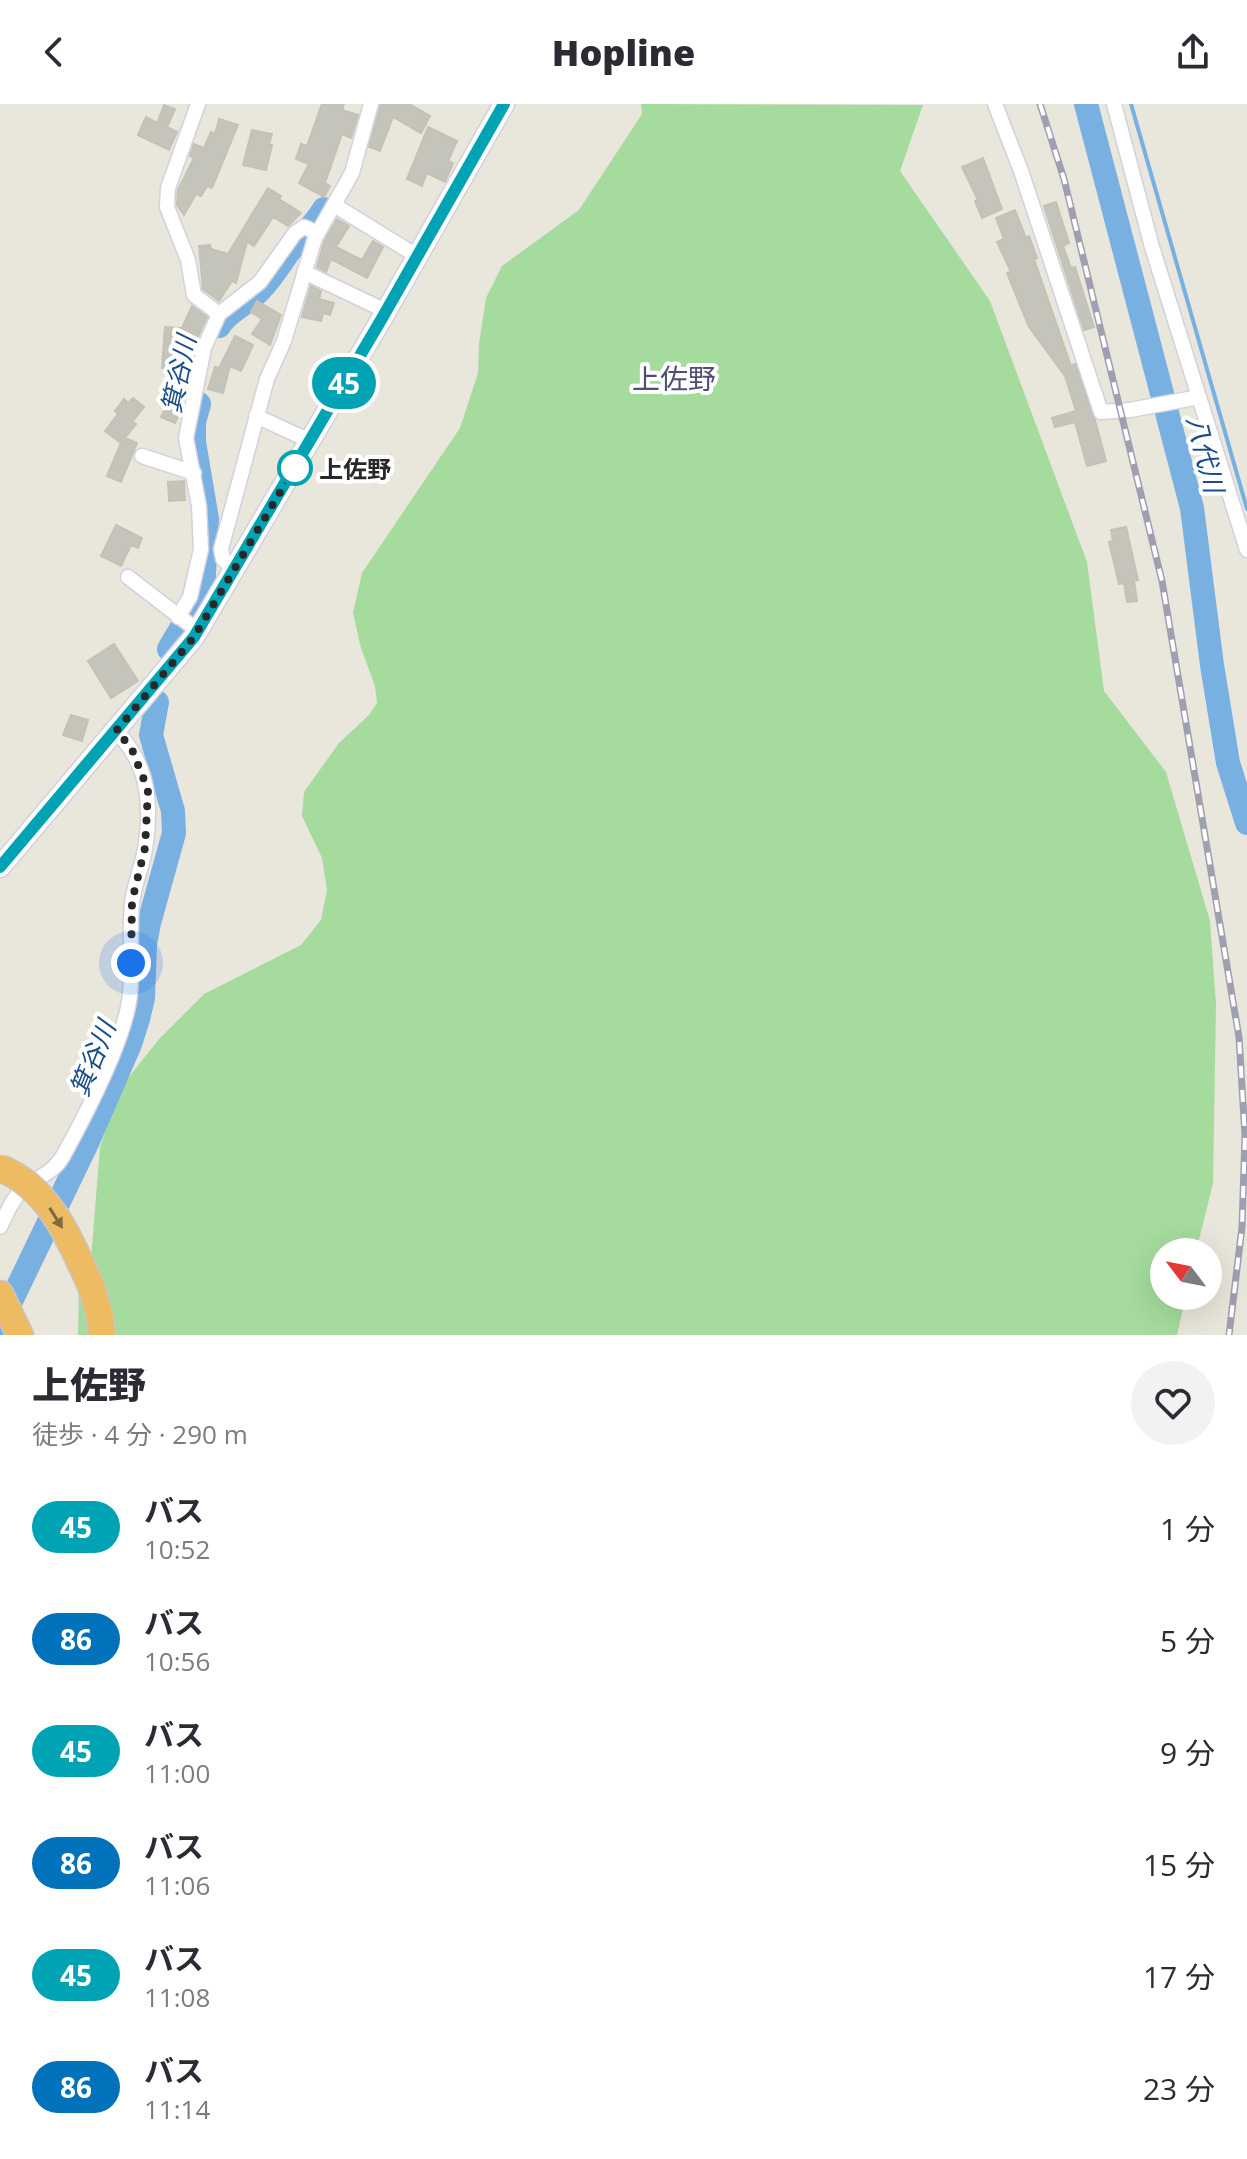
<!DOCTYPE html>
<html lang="ja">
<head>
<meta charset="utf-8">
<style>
  :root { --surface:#fff; --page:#f2f2f3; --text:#2b2b33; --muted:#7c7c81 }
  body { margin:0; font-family:"Open Sans","Noto Sans JP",sans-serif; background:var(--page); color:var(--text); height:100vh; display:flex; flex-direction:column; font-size:30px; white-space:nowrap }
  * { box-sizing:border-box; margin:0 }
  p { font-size:26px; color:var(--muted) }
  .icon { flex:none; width:44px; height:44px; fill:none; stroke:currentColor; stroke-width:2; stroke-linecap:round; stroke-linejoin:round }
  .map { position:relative; height:1231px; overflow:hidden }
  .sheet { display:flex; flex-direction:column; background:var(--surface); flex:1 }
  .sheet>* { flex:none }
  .badge { padding:0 16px; border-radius:26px; font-size:28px; line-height:52px }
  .needle { width:52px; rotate:302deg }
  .buttons { position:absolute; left:1150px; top:1134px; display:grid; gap:16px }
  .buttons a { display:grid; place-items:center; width:72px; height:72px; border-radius:50%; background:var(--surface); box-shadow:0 8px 32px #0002; font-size:40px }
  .you { position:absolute; width:40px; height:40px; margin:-20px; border:6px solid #fff; border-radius:50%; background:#1a73e8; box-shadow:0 0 0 12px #1a73e833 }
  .map>.badge { position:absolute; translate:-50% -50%; box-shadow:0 0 0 4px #fff }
  .round { display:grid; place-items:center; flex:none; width:84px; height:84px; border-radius:42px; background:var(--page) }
  .summary { display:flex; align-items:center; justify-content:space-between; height:136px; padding:0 32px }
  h1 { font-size:38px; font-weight:800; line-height:60px }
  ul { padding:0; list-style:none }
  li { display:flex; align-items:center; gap:24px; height:112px; padding:0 32px }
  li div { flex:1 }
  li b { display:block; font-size:30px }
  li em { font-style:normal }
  li .badge { min-width:88px; font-weight:700; text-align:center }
  header { display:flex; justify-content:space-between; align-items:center; height:104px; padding:0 32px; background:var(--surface); font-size:36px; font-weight:800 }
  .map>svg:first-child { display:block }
  .green { fill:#a5db9d }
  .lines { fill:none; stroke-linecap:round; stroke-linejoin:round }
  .stream { stroke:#78b0e2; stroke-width:4 }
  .river { stroke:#78b0e2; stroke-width:24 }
  .building { fill:#c5c4ba; stroke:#c4c2b5; stroke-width:2 }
  .street-casing { stroke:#d1d1e0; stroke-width:17 }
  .secondary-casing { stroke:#d1d1e0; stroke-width:23 }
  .highway-casing { stroke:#c7c7c7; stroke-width:29 }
  .street { stroke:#fff; stroke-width:14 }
  .secondary { stroke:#fff; stroke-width:20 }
  .highway { stroke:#edbb62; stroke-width:26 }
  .rail-casing { stroke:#a09fb1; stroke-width:7 }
  .rail { stroke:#fff; stroke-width:4; stroke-dasharray:12; stroke-linecap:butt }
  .highway-bridge-casing { stroke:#c7c7c7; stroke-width:29; stroke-linecap:butt }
  .highway-bridge { stroke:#edbb62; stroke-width:26 }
  .oneway { fill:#816a42 }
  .line-casing { stroke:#fff; stroke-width:18 }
  .line { stroke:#00a3b4; stroke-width:12 }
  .walk { stroke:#282828; stroke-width:8; stroke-dasharray:0 14.4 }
  .stop-dot { fill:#fff; stroke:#00a3b4; stroke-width:4 }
  .labels { text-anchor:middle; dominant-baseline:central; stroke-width:8; stroke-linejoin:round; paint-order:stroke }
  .stop-label { font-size:24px; font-weight:bold; fill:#282828; stroke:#fff; text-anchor:start }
  .water-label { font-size:26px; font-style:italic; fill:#1a4d8a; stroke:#fff }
  .quarter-label { font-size:28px; fill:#4f4e74; stroke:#fff }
</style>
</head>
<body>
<header><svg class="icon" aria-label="back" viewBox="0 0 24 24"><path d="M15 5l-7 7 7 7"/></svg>Hopline<svg class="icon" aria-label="share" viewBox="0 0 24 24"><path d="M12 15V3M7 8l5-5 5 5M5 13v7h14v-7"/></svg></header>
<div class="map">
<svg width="1247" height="1231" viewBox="0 0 1247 1231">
  <rect width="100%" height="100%" fill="#e9e6db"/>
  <polygon class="green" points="641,0 923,1 900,67 990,197 1087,458 1104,587 1166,668 1210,817 1216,900 1213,1079 1196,1148 1164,1148 1164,1192 1186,1192 1177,1231 78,1231 79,1172 91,1155 100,1043 120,984 160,934 204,890 301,841 321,816 327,786 322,754 302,712 304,688 339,639 369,611 377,599 375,582 361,544 353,509 362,469 460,324 478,269 479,240 486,194 502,162 579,106 642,10"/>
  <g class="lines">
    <polyline class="stream" points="1131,0 1247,405"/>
    <g class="river">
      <polyline points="1086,0 1192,404 1212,561 1228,659 1247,719"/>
      <path d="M219,222C228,207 244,202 257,189C269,178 278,163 288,149C300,133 314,122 324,105"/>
      <polyline points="169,545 203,488 207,415 194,338 194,318 199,300"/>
      <polyline points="0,1220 88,1037 130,940 138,915 143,894 145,840 149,819 174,729 173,707 151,631 157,598"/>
    </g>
  </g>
  <g class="building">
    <polygon points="322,0 344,0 342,6 358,11 351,34 342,30 325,79 330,82 324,93 299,79 309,60 296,55 301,40 307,42"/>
    <polygon points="381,0 409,0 430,12 421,29 393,13 380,47 369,43"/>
    <polygon points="164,1 175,5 167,23 177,28 169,46 138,31 146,13 157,19"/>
    <polygon points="219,15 238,21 212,84 207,82 201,92 196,90 184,111 177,101 178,86 194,54 190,52 194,40 204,44 211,28 215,30"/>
    <polygon points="428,23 457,37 448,57 453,59 445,78 427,69 422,82 407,75"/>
    <polygon points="252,26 272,30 269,40 272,41 266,66 243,61"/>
    <polygon points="983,54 1002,105 982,114 975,97 978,96 962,63"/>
    <polygon points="268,84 281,92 279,95 301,109 288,122 273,113 254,142 247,138 236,179 232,177 219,197 203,185 199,142 210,141 211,145 228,150"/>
    <polygon points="1056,98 1069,139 1063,142 1071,164 1075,163 1094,223 1084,226 1044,102"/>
    <polygon points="1015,106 1026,134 1029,132 1037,154 1034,155 1071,262 1075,260 1095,316 1106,357 1087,362 1075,318 1055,323 1052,314 1076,307 1065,272 1029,223 1007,169 1011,168 997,138 1004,135 996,114"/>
    <polygon points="337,115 349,122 336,143 362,156 373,137 383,143 367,174 331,155 326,168 317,163 324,138"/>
    <polygon points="311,182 321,187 319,195 334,199 330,211 323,209 321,217 302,213"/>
    <polygon points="257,197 281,211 270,241 252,230 262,215 251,208"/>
    <polygon points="192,202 207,213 194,241 191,241 190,243 180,241 179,258 174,264 162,264 165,223 182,224"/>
    <polygon points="235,232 253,241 241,267 230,262 223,289 208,285 215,263 219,264"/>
    <polygon points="179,273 187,277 182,304 175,319 161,313"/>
    <polygon points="133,294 144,303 132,318 136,320 125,334 137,339 121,378 107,372 121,339 105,327 118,310 115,307 124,295 128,299"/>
    <polygon points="184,377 185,396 169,397 168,378"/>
    <polygon points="116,421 142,434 138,444 131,441 121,462 101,452"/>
    <polygon points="1126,423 1138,476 1134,477 1137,497 1127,498 1124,479 1119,480 1109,438 1113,437 1111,426"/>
    <polygon points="114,540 138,577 111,594 88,557"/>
    <polygon points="71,611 88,616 82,637 63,631"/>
  </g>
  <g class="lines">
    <g class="street-casing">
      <g id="street">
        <polyline points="198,0 168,84 167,103 188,156 194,191 219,210"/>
        <polyline points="995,0 1021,67 1101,308 1130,306 1199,293"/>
        <polyline points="1114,0 1152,143 1247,446"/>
        <polyline points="334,101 417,152"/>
        <polyline points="304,168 386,207"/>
        <polyline points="256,312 310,337"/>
        <polyline points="142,352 194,369"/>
        <polyline points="235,467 223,455 221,445 267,275 284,237 315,134 352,69 371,0"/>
        <polyline points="128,473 198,527"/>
        <polyline points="178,513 190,493 201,445 199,402 186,334 204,244 219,210 260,178 295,129 304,123 318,129"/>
        <path d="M0,1123C6,1111 12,1095 22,1086C36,1073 53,1070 63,1052C85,1012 126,934 130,890C133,860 129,829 132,799C134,781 142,763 145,745C152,699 149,661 116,627"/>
      </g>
    </g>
    <g class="secondary-casing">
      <polyline id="secondary" points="0,763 194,533 381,216 504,0"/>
    </g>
    <g class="highway-casing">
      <g id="highway">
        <polyline points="91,1182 100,1212 102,1231"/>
        <polyline points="0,1190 20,1231"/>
      </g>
    </g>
    <use href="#street" class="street"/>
    <use href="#secondary" class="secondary"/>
    <use href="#highway" class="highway"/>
    <g class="rail-casing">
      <polyline id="rail" points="1040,0 1064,75 1162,477 1239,933 1245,1032 1242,1123 1229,1231"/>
    </g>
    <use href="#rail" class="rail"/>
    <g class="highway-bridge-casing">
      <path id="highway-bridge" d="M0,1064C50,1084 70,1136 91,1182"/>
    </g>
    <use href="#highway-bridge" class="highway-bridge"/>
  </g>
  <defs><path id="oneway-solid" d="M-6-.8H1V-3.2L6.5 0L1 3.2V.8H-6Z" transform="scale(2)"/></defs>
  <use class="oneway" href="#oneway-solid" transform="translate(56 1114) rotate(58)"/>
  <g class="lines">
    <g class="line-casing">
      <polyline id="line" points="0,763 194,533 381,216 504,0"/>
    </g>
    <use href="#line" class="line"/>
    <polyline class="walk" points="131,859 132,797 145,744 148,686 131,643 116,627 194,533 301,353 295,364"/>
  </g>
  <circle class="stop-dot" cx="295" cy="364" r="16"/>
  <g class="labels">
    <g class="stop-label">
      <text x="319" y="364">上佐野</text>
    </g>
    <g class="water-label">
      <text transform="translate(178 270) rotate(-78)">箕谷川</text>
      <text transform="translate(1206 350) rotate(76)">八代川</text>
      <text transform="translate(92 954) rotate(-68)">箕谷川</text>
    </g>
    <g class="quarter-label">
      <text x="674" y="274">上佐野</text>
    </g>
  </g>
</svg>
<div class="buttons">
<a><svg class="needle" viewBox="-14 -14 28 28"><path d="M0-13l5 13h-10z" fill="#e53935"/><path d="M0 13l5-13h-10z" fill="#7c7c81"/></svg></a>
</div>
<div class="you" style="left:131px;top:859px"></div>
<b class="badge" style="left:344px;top:279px;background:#00a3b4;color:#fff">45</b>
</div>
<section class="sheet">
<div class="summary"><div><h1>上佐野</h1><p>徒歩 · 4 分 · 290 m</p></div><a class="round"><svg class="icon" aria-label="heart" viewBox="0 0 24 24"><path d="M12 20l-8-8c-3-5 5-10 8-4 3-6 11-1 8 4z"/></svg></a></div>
<ul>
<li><span class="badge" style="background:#00a3b4;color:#fff">45</span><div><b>バス</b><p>10:52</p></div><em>1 分</em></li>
<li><span class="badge" style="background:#0072bc;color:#fff">86</span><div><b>バス</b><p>10:56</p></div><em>5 分</em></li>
<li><span class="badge" style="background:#00a3b4;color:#fff">45</span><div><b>バス</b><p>11:00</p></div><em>9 分</em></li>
<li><span class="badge" style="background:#0072bc;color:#fff">86</span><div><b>バス</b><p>11:06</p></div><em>15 分</em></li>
<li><span class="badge" style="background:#00a3b4;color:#fff">45</span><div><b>バス</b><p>11:08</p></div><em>17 分</em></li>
<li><span class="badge" style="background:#0072bc;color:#fff">86</span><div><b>バス</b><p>11:14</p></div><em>23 分</em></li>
</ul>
</section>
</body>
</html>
